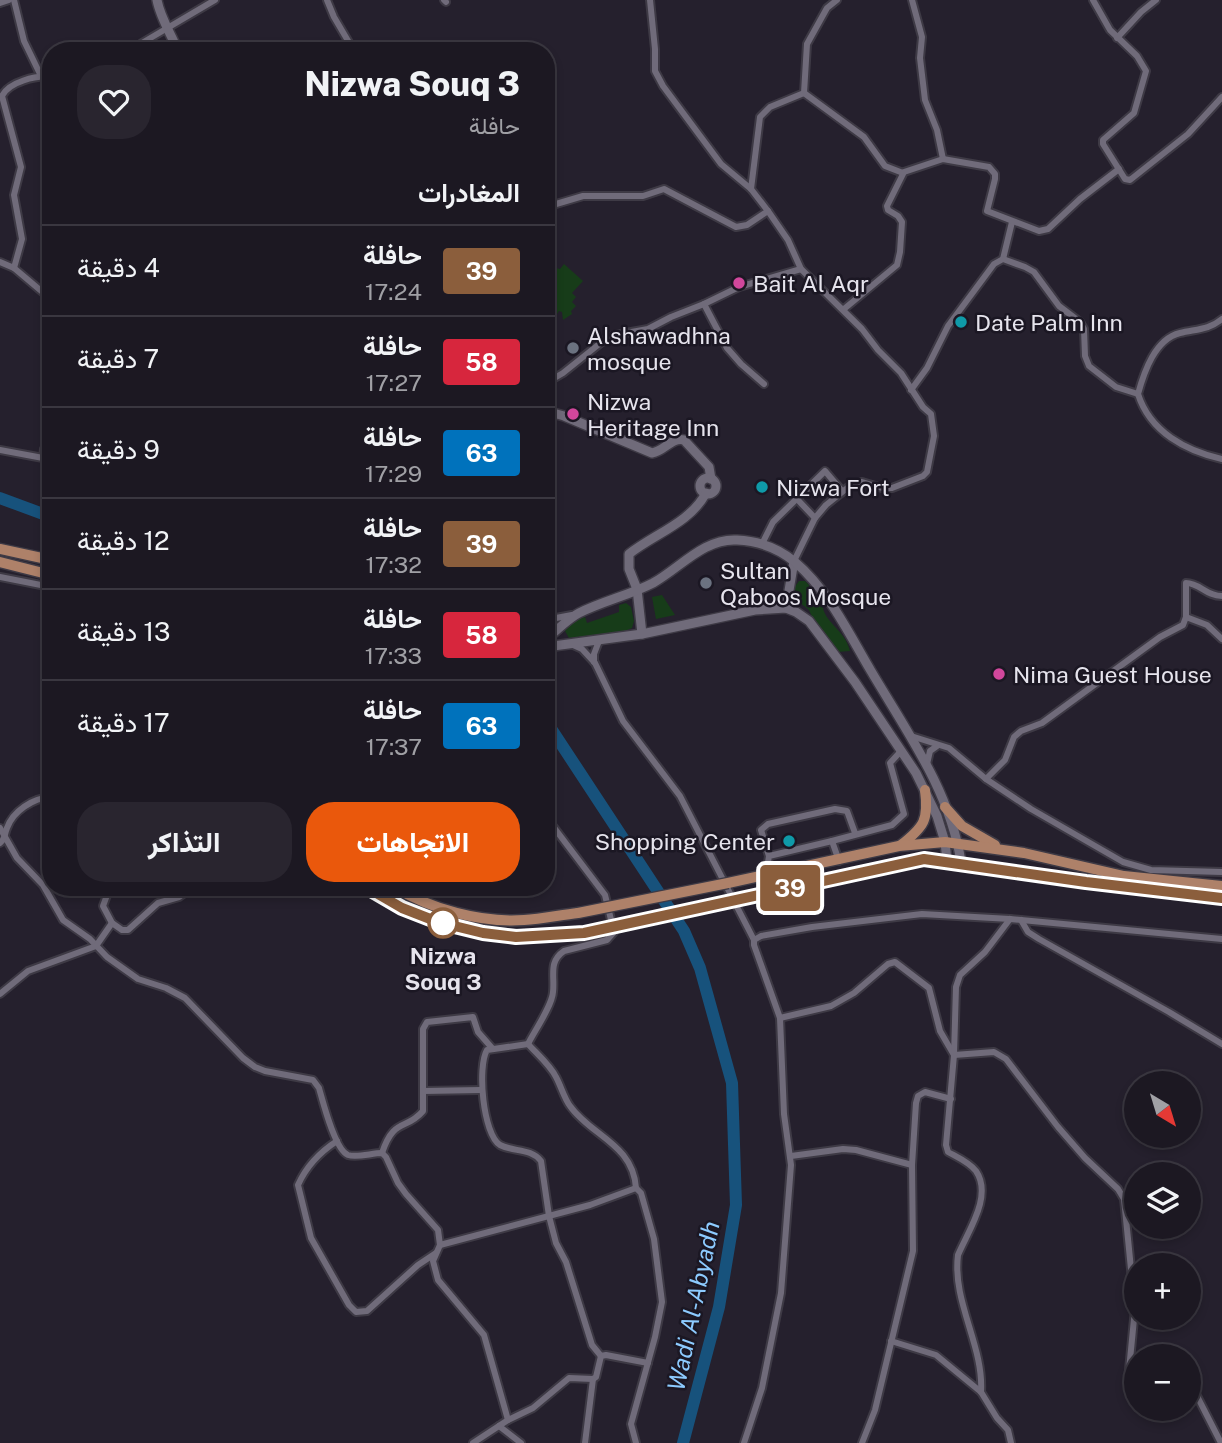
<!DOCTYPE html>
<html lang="ar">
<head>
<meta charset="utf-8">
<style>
  :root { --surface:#1c1822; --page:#29252f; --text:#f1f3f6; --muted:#a0a0a5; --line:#3a3740; --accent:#ea580c }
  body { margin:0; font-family:"Public Sans",Vazirmatn,sans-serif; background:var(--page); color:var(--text); direction:rtl; height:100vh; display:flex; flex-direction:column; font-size:26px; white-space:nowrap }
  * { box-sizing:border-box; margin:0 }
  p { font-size:23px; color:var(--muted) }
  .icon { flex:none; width:38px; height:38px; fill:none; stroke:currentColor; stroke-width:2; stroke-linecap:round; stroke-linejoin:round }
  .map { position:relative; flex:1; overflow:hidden; direction:ltr }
  .drawer { position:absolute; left:42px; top:42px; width:513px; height:854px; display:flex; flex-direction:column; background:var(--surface); border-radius:28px; box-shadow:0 4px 10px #0003,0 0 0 2px var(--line); direction:rtl }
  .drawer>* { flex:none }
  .badge { padding:0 14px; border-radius:5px; font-size:24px; line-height:46px }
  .needle { width:46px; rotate:142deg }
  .controls { position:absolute; left:1124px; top:1071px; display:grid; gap:14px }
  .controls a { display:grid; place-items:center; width:77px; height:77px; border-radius:50%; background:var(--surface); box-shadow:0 4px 10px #0003,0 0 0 2px var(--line); font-size:35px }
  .map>.badge { position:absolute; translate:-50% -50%; box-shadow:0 0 0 4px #fff }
  h2 { padding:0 35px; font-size:26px; line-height:63px }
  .round { display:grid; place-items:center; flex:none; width:74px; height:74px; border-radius:28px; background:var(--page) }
  .summary { display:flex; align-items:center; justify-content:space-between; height:119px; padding:0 35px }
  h1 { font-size:33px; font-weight:800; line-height:52px }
  .button { display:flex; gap:14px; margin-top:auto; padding:14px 35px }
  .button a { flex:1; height:80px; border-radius:28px; background:var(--accent); color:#fff; font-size:28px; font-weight:800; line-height:80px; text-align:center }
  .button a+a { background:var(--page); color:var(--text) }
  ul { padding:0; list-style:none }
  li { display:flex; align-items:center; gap:21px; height:91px; padding:0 35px; border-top:2px solid var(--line) }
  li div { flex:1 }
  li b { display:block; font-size:26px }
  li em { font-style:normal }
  li .badge { min-width:77px; font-weight:700; text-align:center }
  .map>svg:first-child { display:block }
  .green { fill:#173c19 }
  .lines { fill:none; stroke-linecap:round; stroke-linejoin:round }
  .river { stroke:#17527c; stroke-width:12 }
  .street-casing { stroke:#3e3a45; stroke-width:10 }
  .secondary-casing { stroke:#3e3a45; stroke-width:12 }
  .primary-casing { stroke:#3e3a45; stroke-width:13 }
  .street { stroke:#706b7a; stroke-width:6 }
  .secondary { stroke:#706b7a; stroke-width:9 }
  .primary { stroke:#ae8169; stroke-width:10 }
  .primary-bridge-casing { stroke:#3e3a45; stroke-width:13; stroke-linecap:butt }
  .primary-bridge { stroke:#ae8169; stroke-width:10 }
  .line-casing { stroke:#fff; stroke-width:16 }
  .line { stroke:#8b5e3c; stroke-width:10 }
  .hotel-dot { fill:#d1479c; stroke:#1b1723; stroke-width:2.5 }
  .culture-dot { fill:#0f9aa8; stroke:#1b1723; stroke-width:2.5 }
  .worship-dot { fill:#6b7280; stroke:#1b1723; stroke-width:2.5 }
  .stop-dot { fill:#fff; stroke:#8b5e3c; stroke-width:3.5 }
  .labels { text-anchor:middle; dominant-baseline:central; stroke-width:5; stroke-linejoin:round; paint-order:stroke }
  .poi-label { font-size:23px; fill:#e6e4ed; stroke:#1b1723; text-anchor:start }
  .stop-label { font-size:23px; font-weight:bold; fill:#e6e4ed; stroke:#1b1723 }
  .water-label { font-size:24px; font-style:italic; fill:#8dcbff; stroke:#1b1723 }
</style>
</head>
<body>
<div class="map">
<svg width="1222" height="1443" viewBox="0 0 1222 1443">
  <rect width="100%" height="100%" fill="#25202d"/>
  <g class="green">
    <polygon points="564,264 583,281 572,293 576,297 572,302 576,306 571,311 572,314 563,320 562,312 559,311 555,317 546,314 546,285 556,268 560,269"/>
    <path d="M799,581H805L809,585L811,596L822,603C824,624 844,628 850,651L837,652L813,619L809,610L794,598L792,591Z"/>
    <polygon points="662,595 675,615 656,619 652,597"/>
    <polygon points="626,603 631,607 634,621 632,628 625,631 569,638 565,631 572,621 585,617 587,623 619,612 619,605"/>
  </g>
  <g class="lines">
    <g class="river">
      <polyline points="0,498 51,517"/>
      <polyline points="546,721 684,931 700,968 732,1083 736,1205 719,1307 683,1443"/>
    </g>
    <g class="street-casing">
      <g id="street">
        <polyline points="14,0 24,41 41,76"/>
        <polyline points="327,0 334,17 354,51"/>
        <polyline points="444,0 446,2"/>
        <polyline points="650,0 655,49 655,71 663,86 721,164 751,189 768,211 788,240 801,269 862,329 878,350 901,373 923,407 931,414 934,436 927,472 923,476 892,488 882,488 862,482 851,485 826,505 815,518 794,561"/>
        <polyline points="912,0 922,37 920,58 925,100 937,130 943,159"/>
        <polyline points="1093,0 1110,30 1137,56 1146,71 1134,113 1103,140 1103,144 1125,179 1130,180 1188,134 1222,97"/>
        <polyline points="0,3 9,0"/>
        <polyline points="1117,38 1141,12 1156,0"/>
        <polyline points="133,51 142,43 215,0"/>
        <polyline points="804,93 864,137 885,166 903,173"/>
        <polyline points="751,189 760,117 770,107 804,93 807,44 827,8 837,0"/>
        <polyline points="546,207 583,196 643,196 664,189 736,227 747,225 768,211"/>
        <polyline points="1003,259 1012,222"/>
        <polyline points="0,262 14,268 46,295 51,318"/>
        <path d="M14,268L22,239L14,195L21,167L2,96C9,82 36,75 51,77"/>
        <polyline points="704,304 727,348 741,364 764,384"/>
        <polyline points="844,309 897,265 900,252 902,222 898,216 888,210 887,206 904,172 943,159 989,167 995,174 995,179 987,211 1039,231 1048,229 1080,199 1119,169"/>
        <path d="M1222,319C1209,330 1196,329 1180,333C1155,339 1144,372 1138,394C1150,432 1186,451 1222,459"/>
        <polyline points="546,383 563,373 603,341 615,335 648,329 671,317 704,304 739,287 801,269"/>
        <polyline points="911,390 927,368 948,326 994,264 1003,259 1025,267 1034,272 1059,306 1080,322 1084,329 1085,356 1089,366 1116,387 1138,394"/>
        <polyline points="51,439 44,449 43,458 51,464"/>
        <polyline points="0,450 43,458"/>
        <polyline points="796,498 815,518"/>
        <polyline points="763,542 773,522 825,471 842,491"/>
        <polyline points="0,577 51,587"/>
        <polyline points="546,617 556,618 572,615"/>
        <polyline points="1186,617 1207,625 1222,639"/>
        <polyline points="571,644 582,649 595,663 623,721 680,796 754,940"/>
        <polyline points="594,662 594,654 599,641"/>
        <polyline points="911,736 949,748 986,779 1031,809 1123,862 1151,870 1222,872"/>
        <polyline points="927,764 930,751 937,746"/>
        <path d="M986,779L1005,760L1014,737L1021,731L1042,723L1160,637L1183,625L1186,617V583C1200,583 1206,596 1222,596"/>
        <path d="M546,817L605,895L614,932L607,940L564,951C548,962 555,976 553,992C552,1006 535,1030 528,1044L487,1050C477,1067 483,1134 500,1145C513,1152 531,1148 541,1161L549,1216L556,1243L566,1262L592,1345L601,1356"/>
        <path d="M0,828L17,858L43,885L63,920L90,939L107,957L138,979L166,988L185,998L243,1058L255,1067L265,1071L313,1080L319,1088C323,1102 335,1150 348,1155C357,1158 372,1153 382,1153L386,1157L398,1183L406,1194L438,1230L440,1245L433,1261L438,1280L484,1335L508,1420"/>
        <polyline points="832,841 892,825 904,814 890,763 901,751"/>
        <path d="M0,843C6,838 4,835 7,828C13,811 33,798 51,797"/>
        <polyline points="769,856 761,830 768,824 835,809 847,811 855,833"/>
        <polyline points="766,875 769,856 832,841 839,861"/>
        <polyline points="110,887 103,906 112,923"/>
        <polyline points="1021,920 1028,932 1039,939 1169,1012 1222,1044"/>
        <polyline points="0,994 28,971 96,946 112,923 122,930 128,930 158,903 179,897 193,887"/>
        <polyline points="780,1018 831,1006 854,993 888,964 895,962 929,988 940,1031 954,1055 994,1052 1006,1059 1058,1127 1085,1158 1118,1189 1124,1199 1135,1309 1128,1380 1136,1388"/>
        <path d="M528,1044C537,1054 550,1065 556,1077C561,1086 564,1098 570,1106C591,1136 633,1144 636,1188L641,1193L654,1239L662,1302L655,1337L631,1424L636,1443"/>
        <polyline points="423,1091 481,1090"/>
        <path d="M337,1141C320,1152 306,1167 298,1185L311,1238L349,1305L356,1312L367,1311L418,1265L436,1253"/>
        <path d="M382,1153C394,1117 406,1131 423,1111V1029L427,1022L473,1017L478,1032L492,1048"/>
        <polyline points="791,1156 843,1149 856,1150 912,1165"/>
        <polyline points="440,1245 590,1205 636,1188"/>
        <polyline points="891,1341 936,1355 981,1392 997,1418 1008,1430 1011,1443"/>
        <path d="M981,1392C984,1346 952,1302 958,1255C968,1231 993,1196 976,1171C969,1162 957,1157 948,1152L946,1145L954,1055L956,987L960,975L985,952L1010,919"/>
        <polyline points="1188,1392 1196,1394 1221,1443"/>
        <polyline points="499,1426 521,1443"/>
        <polyline points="473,1443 508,1420 533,1408 569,1378 593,1379 596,1377 601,1356 606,1355 648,1363"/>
        <polyline points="585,1443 593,1379"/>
        <polyline points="744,1443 762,1388 781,1293 791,1165 784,1114 780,1018 754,945 754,940 761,936 812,927 922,914 1010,919 1222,939"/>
        <polyline points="862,1443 875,1410 913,1251 912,1165 916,1103 918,1096 925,1092 951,1099"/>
      </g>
    </g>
    <g class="secondary-casing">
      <g id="secondary">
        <path d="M157,0C160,17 171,34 178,51"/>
        <path d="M546,411L564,416L652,453C665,451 671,437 684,440L709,467L711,479"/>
        <circle cx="708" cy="486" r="8"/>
        <polyline points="786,608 794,561"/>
        <path d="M642,634L637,589L629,569V554C654,534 690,523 706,493"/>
        <path d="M546,639C557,631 567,619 579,613C603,601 630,595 653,583C680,568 704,538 737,540C759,541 778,548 795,562C829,591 849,634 871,671C907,732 950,791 961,862"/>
        <polyline points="546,647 642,634 755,610 786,608 796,612 809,621 855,682 916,773 937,816 945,842 947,861"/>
      </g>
    </g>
    <g class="primary-casing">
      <g id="primary">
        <polyline points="0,549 51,560"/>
        <polyline points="0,562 51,575"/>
        <polyline points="945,807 962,826 995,845"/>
        <path d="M901,845C924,827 929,820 925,790"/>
        <polyline points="728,883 899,846 945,842 1024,853 1124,876 1222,886"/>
        <path d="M366,887C441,930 499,942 584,933"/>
        <path d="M394,887C431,909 480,923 524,920C542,919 560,915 578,913"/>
        <polyline points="741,899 899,863 929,859 1086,882 1222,898"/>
      </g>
    </g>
    <use href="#street" class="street"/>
    <use href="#secondary" class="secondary"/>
    <use href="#primary" class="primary"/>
    <g class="primary-bridge-casing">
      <g id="primary-bridge">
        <polyline points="578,913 728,883"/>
        <polyline points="584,933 741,899"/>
      </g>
    </g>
    <use href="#primary-bridge" class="primary-bridge"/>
  </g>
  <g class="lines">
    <g class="line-casing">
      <polyline id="line" points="366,887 402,908 438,922 483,933 516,937 584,933 924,859 1086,882 1222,898"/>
    </g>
    <use href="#line" class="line"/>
  </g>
  <g class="hotel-dot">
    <circle cx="739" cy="283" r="7"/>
    <circle cx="573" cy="414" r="7"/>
    <circle cx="999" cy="674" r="7"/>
  </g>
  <g class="culture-dot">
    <circle cx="961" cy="322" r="7"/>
    <circle cx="762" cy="487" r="7"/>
    <circle cx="789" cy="841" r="7"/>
  </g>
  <g class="worship-dot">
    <circle cx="573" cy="348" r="7"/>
    <circle cx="706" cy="583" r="7"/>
  </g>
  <circle class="stop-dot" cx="443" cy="923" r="14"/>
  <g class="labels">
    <g class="poi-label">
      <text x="753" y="283">Bait Al Aqr</text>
      <text x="975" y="322">Date Palm Inn</text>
      <text x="587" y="335">Alshawadhna<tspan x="587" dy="26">mosque</tspan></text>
      <text x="587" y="401">Nizwa<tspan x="587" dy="26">Heritage Inn</tspan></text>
      <text x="776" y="487">Nizwa Fort</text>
      <text x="720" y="570">Sultan<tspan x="720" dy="26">Qaboos Mosque</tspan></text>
      <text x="1013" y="674">Nima Guest House</text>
      <text x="775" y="841" text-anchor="end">Shopping Center</text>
    </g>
    <g class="stop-label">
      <text x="443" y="955">Nizwa<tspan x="443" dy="26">Souq 3</tspan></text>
    </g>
    <g class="water-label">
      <text transform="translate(693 1306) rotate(-78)">Wadi Al-Abyadh</text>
    </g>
  </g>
</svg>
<div class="controls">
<a><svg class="needle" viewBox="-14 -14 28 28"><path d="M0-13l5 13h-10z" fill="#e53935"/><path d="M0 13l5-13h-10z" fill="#a0a0a5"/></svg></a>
<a><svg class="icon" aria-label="layers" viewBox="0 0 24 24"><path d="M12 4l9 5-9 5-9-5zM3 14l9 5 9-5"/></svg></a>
<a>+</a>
<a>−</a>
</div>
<b class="badge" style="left:790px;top:888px;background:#8b5e3c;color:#fff">39</b>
<section class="drawer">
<div class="summary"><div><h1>Nizwa Souq 3</h1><p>حافلة</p></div><a class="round"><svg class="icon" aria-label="heart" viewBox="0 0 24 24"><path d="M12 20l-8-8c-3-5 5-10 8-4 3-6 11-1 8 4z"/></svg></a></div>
<h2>المغادرات</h2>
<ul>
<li><span class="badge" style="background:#8b5e3c;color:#fff">39</span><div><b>حافلة</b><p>17:24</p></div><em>4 دقيقة</em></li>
<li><span class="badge" style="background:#d7263d;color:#fff">58</span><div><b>حافلة</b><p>17:27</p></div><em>7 دقيقة</em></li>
<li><span class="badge" style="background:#0072bc;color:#fff">63</span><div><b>حافلة</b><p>17:29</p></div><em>9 دقيقة</em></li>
<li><span class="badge" style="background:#8b5e3c;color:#fff">39</span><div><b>حافلة</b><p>17:32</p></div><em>12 دقيقة</em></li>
<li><span class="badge" style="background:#d7263d;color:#fff">58</span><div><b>حافلة</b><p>17:33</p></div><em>13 دقيقة</em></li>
<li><span class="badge" style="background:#0072bc;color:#fff">63</span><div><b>حافلة</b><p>17:37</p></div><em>17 دقيقة</em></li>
</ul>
<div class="button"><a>الاتجاهات</a><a>التذاكر</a></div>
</section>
</div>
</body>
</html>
